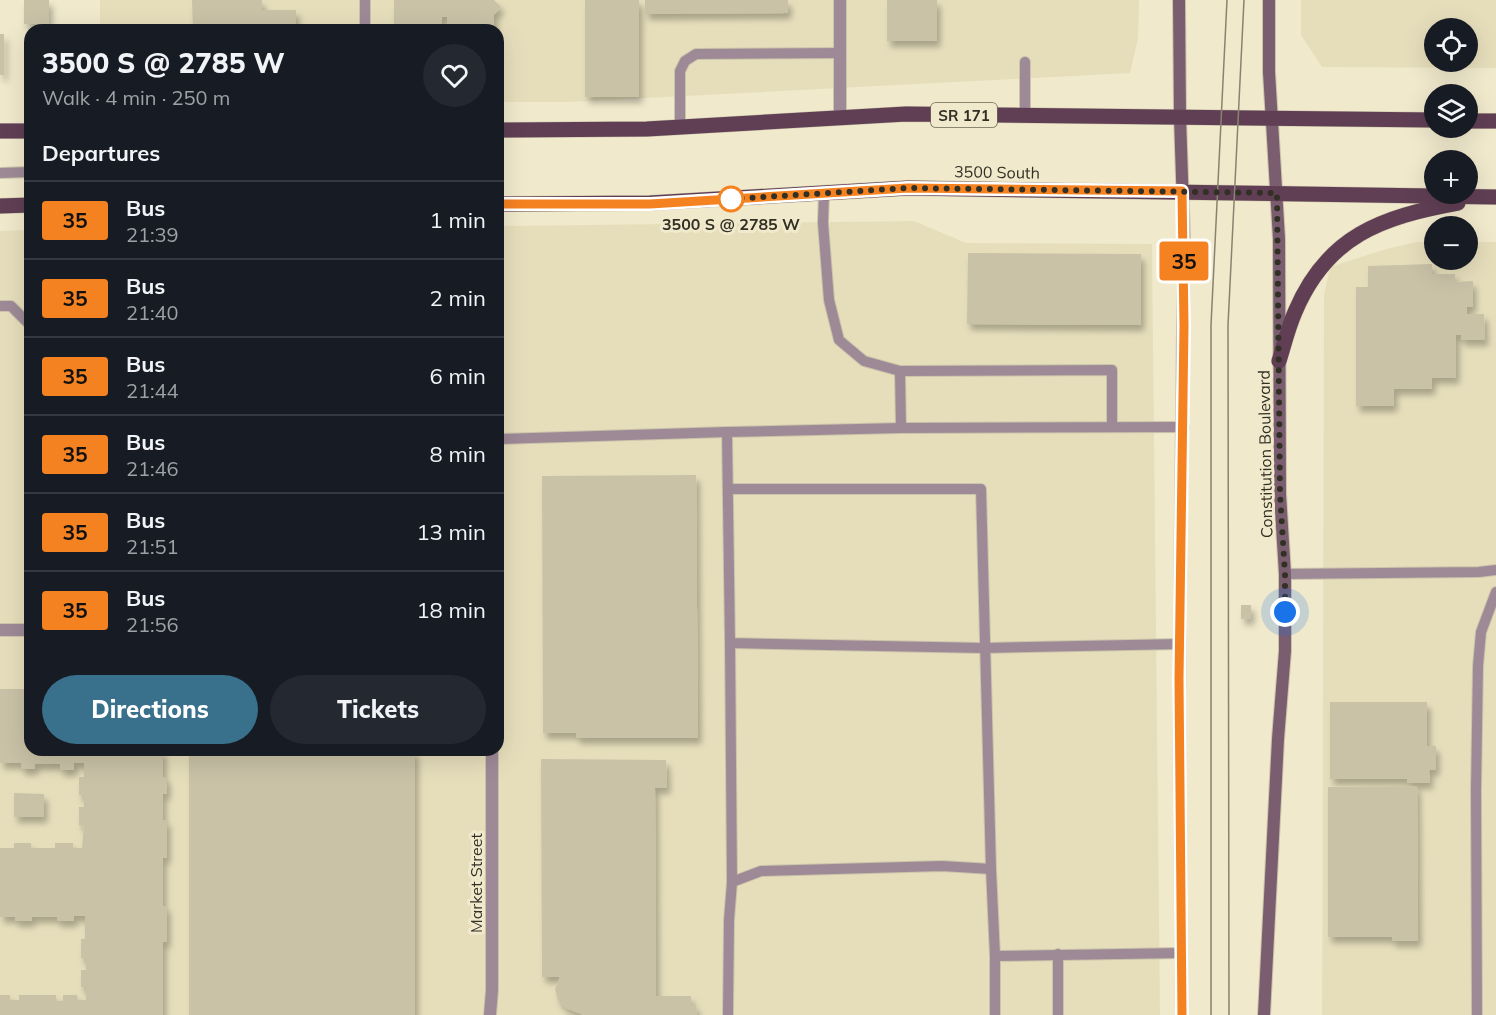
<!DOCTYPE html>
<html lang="en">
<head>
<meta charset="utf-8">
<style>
  :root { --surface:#171b24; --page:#242831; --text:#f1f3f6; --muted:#9ea1a6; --line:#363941; --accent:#39708b }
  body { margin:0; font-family:Mulish,sans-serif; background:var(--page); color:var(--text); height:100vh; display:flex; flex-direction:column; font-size:22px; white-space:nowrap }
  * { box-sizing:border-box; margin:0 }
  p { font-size:20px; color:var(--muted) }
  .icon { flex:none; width:33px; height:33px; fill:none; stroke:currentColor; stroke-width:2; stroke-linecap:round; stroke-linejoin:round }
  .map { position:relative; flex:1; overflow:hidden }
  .sheet { position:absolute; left:24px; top:24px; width:480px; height:732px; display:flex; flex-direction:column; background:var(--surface); border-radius:18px; box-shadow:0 6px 24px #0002 }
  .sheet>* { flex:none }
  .badge { padding:0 12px; border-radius:4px; font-size:21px; line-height:39px }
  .tools { position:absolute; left:1424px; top:18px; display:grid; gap:12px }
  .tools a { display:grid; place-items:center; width:54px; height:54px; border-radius:50%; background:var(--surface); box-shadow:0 6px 24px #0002; font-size:30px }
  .you { position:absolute; width:30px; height:30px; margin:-15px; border:4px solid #fff; border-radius:50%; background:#1a73e8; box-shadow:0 0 0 9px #1a73e833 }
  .map>.badge { position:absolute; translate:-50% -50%; box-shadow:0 0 0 3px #fff }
  h2 { padding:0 18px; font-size:22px; line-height:54px }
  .round { display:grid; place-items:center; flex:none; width:63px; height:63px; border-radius:32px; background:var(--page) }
  .headline { display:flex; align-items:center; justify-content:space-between; height:102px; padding:0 18px }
  h1 { font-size:28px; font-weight:800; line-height:45px }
  .primary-button { display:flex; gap:12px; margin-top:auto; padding:12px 18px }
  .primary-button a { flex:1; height:69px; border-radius:36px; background:var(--accent); color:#fff; font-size:24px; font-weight:800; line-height:69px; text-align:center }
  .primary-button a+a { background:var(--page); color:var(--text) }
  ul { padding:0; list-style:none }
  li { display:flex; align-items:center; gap:18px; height:78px; padding:0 18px; border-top:2px solid var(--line) }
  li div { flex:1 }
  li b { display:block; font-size:22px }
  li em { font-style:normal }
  li .badge { min-width:66px; font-weight:700; text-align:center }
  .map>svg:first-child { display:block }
  .built { fill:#e6debb; fill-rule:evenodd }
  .building { fill:#c9c2a7; filter:url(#shadow) }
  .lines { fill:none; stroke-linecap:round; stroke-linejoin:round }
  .lane-casing { stroke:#cac4aa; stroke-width:12 }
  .street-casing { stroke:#cac4aa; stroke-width:14 }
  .secondary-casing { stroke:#cac4aa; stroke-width:14 }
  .primary-casing { stroke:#cac4aa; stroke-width:16 }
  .lane { stroke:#9e8a97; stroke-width:10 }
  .street { stroke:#9e8a97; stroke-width:12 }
  .secondary { stroke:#7a5e70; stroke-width:12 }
  .primary { stroke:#603f54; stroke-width:15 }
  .tram { stroke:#888370; stroke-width:1.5 }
  .line-casing { stroke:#fff; stroke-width:14 }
  .line { stroke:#f58220; stroke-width:9 }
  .walk { stroke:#322f24; stroke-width:6; stroke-dasharray:0 10.8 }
  .stop-dot { fill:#fff; stroke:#f58220; stroke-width:3 }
  .labels { text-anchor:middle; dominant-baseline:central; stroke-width:6; stroke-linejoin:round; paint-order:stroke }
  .shield { fill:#f0e9cc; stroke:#6b6756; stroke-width:1.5 }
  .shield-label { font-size:15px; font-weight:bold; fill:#322f24 }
  .street-label { font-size:16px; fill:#322f24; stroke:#f0e9cc }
  .stop-label { font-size:16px; font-weight:bold; fill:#322f24; stroke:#f0e9cc }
</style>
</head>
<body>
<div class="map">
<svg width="1496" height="1015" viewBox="0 0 1496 1015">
  <defs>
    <filter id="shadow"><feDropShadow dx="3.5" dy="6" stdDeviation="3" flood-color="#0004"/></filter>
  </defs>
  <rect width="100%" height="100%" fill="#f0e9cc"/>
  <g class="built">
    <polygon points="100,0 1139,0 1138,39 1130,73 568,102 498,102 498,30 100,30"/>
    <path d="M1301,0H1496V68L1322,67L1301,35ZM1434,28H1467V62H1434Z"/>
    <polygon points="914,221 966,243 1152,244 1160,1015 0,1015 0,231 30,230 30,750 498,750 498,226"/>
    <polygon points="1416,242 1434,242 1434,260 1467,260 1467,242 1496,242 1496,1015 1322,1015 1324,295 1330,267 1386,249"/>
  </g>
  <g class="building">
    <rect x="24" y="0" width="25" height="24"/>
    <polygon points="192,0 262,0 262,10 296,10 296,30 193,30"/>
    <polygon points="394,0 494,0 501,7 494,15 494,30 447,30 447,17 442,17 442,30 394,30"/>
    <rect x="585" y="0" width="54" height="97"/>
    <polygon points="645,0 788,0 788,13 645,14"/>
    <rect x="887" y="0" width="50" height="41"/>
    <rect x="0" y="34" width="4" height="41"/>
    <polygon points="968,253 1141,254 1141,325 967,324"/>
    <polygon points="1432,264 1432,274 1455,274 1455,282 1473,281 1473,307 1467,307 1467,314 1484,314 1485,340 1461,340 1461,335 1456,335 1456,378 1432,378 1432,389 1394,389 1394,406 1356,406 1356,287 1368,287 1368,266"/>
    <polygon points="696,475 698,738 576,738 576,733 543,733 542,476"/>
    <rect x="1241" y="605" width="10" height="14"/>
    <polygon points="0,689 30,689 30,750 163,750 163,777 167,777 167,794 163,794 163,820 167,820 167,858 163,858 163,906 167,906 167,942 163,942 163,1015 0,1015 0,995 10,995 10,1000 19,1000 19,995 56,995 56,1001 63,1001 63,995 77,995 78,1000 86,1000 86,987 81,987 81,970 86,970 86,958 81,958 81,939 85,939 85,916 74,916 74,921 57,921 57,917 32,917 32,921 15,921 15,917 0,917 0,848 14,848 14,843 31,843 31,848 55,848 55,843 73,843 73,848 82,848 84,825 79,825 79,807 84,807 84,795 79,795 79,777 84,777 84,763 74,763 74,770 60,770 60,764 35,764 35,769 21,769 21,763 0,763"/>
    <polygon points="1330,702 1427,702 1427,746 1436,746 1436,770 1429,770 1430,783 1407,783 1407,779 1330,779"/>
    <rect x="189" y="750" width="226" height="265"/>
    <polygon points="541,759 666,760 667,788 655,788 656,996 691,996 691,1005 696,1005 697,1015 584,1015 566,1008 558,1000 555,989 560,977 542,977"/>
    <polygon points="1417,786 1418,941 1392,941 1392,937 1328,937 1328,787"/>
    <polygon points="14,793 44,794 44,817 14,817"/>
  </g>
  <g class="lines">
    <g class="lane-casing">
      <g id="lane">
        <polyline points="365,30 365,0"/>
        <polyline points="1025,62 1025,115"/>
        <polyline points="680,128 680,71 685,61 696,54 840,53"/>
        <polyline points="0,173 30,172"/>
        <polyline points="824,193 823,223 829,300 839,340 864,361 900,371"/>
        <polyline points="0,306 11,306 30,325"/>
        <polyline points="1112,427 1112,370 900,371 901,428 1184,427"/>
        <polyline points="901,428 727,432 730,643 984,648 1180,644"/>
        <polyline points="498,439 727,432"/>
        <polyline points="728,489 981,489 991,869"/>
        <polyline points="1285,574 1479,572 1496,570"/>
        <polyline points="730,643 732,882"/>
        <polyline points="995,956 1180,953"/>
        <polyline points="728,1015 729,920 732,882 761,871 942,866 991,869 995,956 995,1015"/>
        <polyline points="1058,1015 1058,954"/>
        <polyline points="1477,1015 1476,790 1478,666 1481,632 1496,592"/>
      </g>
    </g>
    <g class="street-casing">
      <g id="street">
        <polyline points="840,0 840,118"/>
        <polyline points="0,630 30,630"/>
        <polyline points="490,1015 492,990 492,750"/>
      </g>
    </g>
    <g class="secondary-casing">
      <g id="secondary">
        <polyline points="1179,0 1180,117 1184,238 1179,697 1182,1015"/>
        <polyline points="1264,1015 1278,739 1285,651 1285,574 1280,494 1279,239 1269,72 1269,0"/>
      </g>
    </g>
    <g class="primary-casing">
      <g id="primary">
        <polyline points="1467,121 1496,121"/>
        <polyline points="498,130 647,129 906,114 1434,120"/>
        <polyline points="0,131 30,131"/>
        <polyline points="498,204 650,203 908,188 1496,197"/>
        <polyline points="0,206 30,205"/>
        <path d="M1279,361C1284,345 1288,328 1295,312C1327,236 1381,217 1458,203"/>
      </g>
    </g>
    <use href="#lane" class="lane"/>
    <use href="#street" class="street"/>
    <use href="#secondary" class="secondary"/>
    <use href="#primary" class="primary"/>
    <g class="tram">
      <polyline points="1211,1015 1211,325 1227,0"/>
      <polyline points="1229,1015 1228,325 1244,0"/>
    </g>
  </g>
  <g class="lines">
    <g class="line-casing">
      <polyline id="line" points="498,204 650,204 908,188 1182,191 1184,326 1179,679 1182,1015"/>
    </g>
    <use href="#line" class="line"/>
    <polyline class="walk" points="731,199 908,188 1277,193 1280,494 1285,574 1285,612"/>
  </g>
  <circle class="stop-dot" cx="731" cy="199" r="12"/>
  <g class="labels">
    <rect class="shield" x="931" y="103" width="66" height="24" rx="4.5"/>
    <g class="shield-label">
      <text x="964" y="115">SR 171</text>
    </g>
    <g class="street-label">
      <text transform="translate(997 172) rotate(1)">3500 South</text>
      <text transform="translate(1265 454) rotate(-91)">Constitution Boulevard</text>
      <text transform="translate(476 883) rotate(-90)">Market Street</text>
    </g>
    <g class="stop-label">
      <text x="731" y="224">3500 S @ 2785 W</text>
    </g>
  </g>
</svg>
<div class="tools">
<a><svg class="icon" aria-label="locate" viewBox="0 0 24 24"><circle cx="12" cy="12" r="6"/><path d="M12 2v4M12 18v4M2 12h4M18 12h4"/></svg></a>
<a><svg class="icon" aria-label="layers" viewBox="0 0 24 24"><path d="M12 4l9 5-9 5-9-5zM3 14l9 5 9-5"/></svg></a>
<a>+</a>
<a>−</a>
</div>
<div class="you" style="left:1285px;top:612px"></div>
<b class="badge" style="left:1184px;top:261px;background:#f58220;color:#111">35</b>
<section class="sheet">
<div class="headline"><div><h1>3500 S @ 2785 W</h1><p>Walk · 4 min · 250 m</p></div><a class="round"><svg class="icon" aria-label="heart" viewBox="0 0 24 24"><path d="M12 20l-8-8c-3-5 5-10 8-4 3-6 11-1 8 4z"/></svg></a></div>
<h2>Departures</h2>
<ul>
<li><span class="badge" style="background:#f58220;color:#111">35</span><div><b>Bus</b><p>21:39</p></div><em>1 min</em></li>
<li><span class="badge" style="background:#f58220;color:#111">35</span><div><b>Bus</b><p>21:40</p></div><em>2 min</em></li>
<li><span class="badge" style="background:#f58220;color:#111">35</span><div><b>Bus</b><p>21:44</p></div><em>6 min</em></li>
<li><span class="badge" style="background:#f58220;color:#111">35</span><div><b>Bus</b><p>21:46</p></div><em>8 min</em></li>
<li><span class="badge" style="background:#f58220;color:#111">35</span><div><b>Bus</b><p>21:51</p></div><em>13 min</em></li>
<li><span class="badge" style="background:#f58220;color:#111">35</span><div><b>Bus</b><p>21:56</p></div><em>18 min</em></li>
</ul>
<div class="primary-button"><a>Directions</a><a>Tickets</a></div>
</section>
</div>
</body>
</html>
